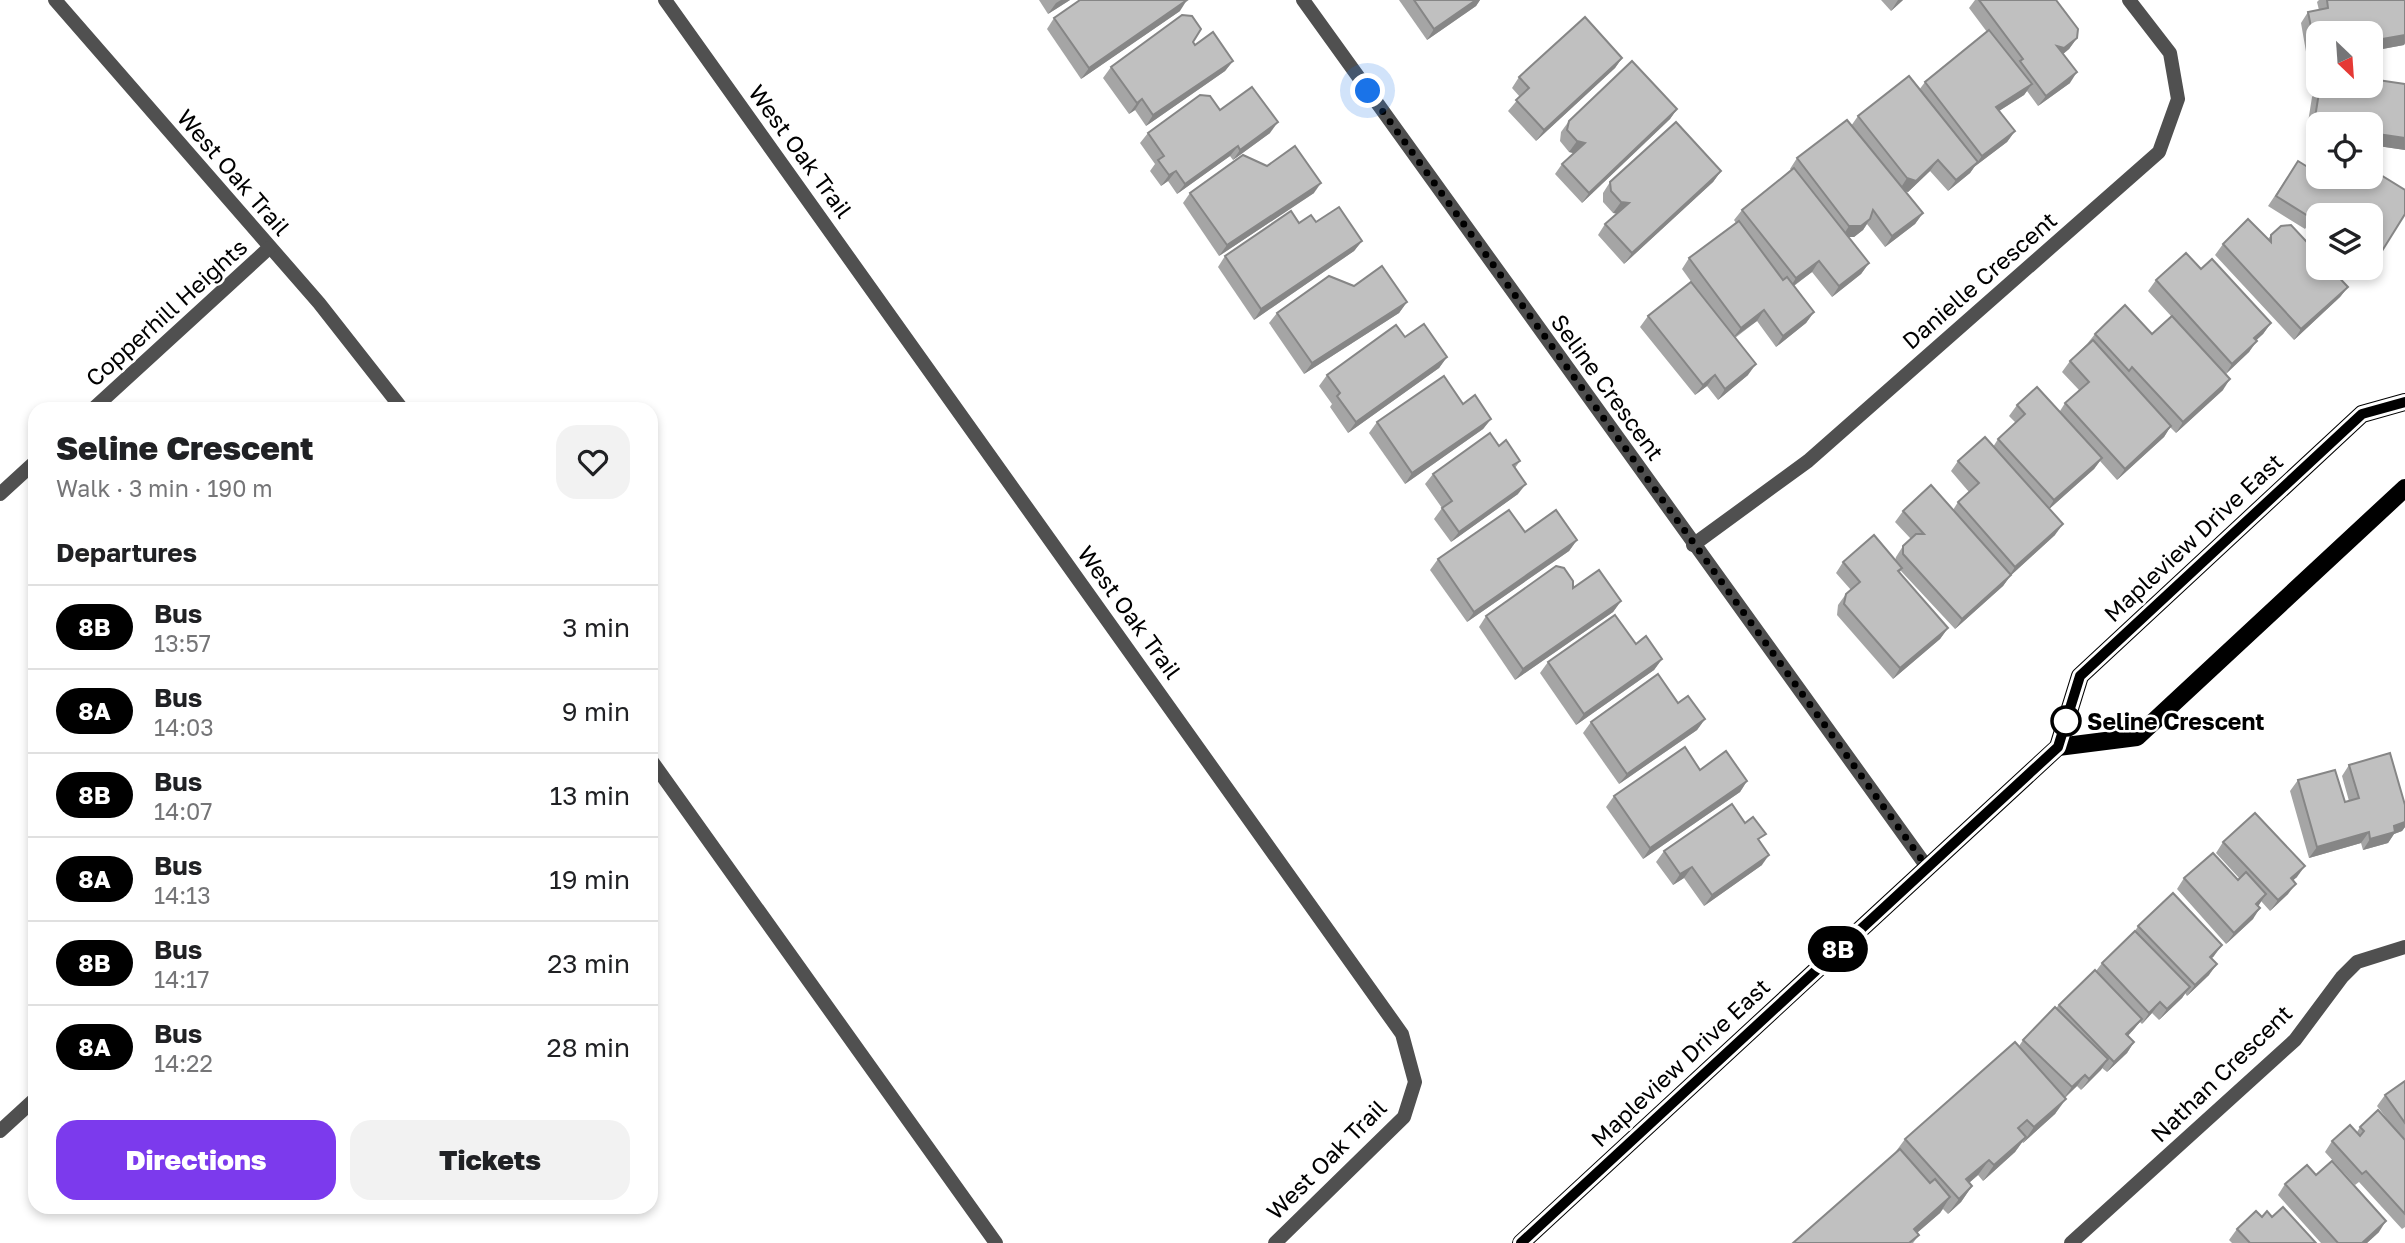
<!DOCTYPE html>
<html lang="en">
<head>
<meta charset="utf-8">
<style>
  :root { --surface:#fff; --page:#f2f2f2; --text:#202124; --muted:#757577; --line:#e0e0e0; --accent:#7c3aed }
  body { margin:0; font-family:"Golos Text",sans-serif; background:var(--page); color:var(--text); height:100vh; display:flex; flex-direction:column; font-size:26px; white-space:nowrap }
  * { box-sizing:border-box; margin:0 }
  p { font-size:23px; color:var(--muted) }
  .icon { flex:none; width:38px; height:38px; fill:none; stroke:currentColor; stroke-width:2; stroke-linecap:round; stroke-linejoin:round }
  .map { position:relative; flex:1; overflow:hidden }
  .panel { position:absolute; left:28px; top:402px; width:630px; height:812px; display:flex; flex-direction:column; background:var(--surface); border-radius:21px; box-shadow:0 4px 10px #0003 }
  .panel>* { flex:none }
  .badge { padding:0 14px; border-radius:23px; font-size:24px; line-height:46px }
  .needle { width:46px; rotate:155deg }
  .controls { position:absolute; left:2306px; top:21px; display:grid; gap:14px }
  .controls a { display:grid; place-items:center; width:77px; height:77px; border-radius:14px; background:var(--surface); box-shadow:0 4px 10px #0003; font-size:35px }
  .you { position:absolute; width:35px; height:35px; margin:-18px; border:5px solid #fff; border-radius:50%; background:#1a73e8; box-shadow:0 0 0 10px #1a73e833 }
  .map>.badge { position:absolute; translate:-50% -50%; box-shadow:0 0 0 4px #fff }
  h2 { padding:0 28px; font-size:26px; line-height:63px }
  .round { display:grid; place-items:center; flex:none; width:74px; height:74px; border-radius:21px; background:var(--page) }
  .head { display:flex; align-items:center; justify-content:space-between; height:119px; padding:0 28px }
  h1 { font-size:33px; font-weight:800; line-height:52px }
  .action { display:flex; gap:14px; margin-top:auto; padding:14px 28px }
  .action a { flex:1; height:80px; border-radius:21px; background:var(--accent); color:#fff; font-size:28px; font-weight:800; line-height:80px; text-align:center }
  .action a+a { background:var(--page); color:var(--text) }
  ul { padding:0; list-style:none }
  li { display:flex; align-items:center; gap:21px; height:84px; padding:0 28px; border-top:2px solid var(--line) }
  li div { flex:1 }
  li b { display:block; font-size:26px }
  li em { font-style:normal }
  li .badge { min-width:77px; font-weight:700; text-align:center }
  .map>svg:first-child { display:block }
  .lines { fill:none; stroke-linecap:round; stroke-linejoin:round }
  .minor { stroke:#505050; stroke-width:14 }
  .primary { stroke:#000; stroke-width:18 }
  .wall { fill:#a5a5a5 }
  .shaded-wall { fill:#868686 }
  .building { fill:#c0c0c0; stroke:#868686; stroke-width:2 }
  .line-casing { stroke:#fff; stroke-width:16 }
  .line { stroke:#000; stroke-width:10 }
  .walk { stroke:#000; stroke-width:7; stroke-dasharray:0 12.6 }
  .stop-dot { fill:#fff; stroke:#000; stroke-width:3.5 }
  .labels { text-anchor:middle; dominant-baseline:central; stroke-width:5; stroke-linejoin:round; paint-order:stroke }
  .street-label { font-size:23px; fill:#000; stroke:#fff }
  .stop-label { font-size:23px; font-weight:bold; fill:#000; stroke:#fff; text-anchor:start }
</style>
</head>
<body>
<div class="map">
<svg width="2405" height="1243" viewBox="0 0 2405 1243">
  <rect width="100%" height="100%" fill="#fff"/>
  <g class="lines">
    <g class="minor">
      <polyline points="55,0 319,303 403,410"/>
      <polyline points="665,0 1402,1034 1415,1082 1404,1117 1275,1243"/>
      <polyline points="1303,0 1927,867"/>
      <polyline points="92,410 269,248"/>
      <polyline points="0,494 35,462"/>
      <polyline points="1693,545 1808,461 2159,152 2178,99 2170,53 2129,0"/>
      <polyline points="651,760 996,1243"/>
      <polyline points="0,1131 35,1099"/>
      <polyline points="2071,1243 2295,1040 2342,977 2357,962 2405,947"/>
    </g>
    <g class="primary">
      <polyline points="2058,747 2137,737 2405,488"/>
      <polyline points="1521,1243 2058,747 2080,676 2362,414 2405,402"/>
    </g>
  </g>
  <g class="wall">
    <polygon points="1039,0 1070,0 1048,14"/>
    <polygon points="1399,0 1480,0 1476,6 1427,40"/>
    <polygon points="1881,0 1903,0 1891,11"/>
    <polygon points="1975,0 2056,0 2077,38 2069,49 2063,54 2070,83 2038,106 2027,91 2024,95 1999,111 2015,131 2007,142 1974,167 1970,173 1948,191 1930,171 1908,192 1905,191 1923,213 1915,224 1885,247 1867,224 1863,230 1854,237 1848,237 1869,263 1861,274 1832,297 1812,272 1794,286 1814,312 1806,323 1776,347 1757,321 1735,338 1748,375 1718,400 1707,386 1695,395 1640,327 1648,316 1705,301 1682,269 1689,258 1736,223 1734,220 1742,210 1791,170 1790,169 1797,158 1851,126 1858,116 1919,90 1925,82 1987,32 1969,8"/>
    <polygon points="2319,0 2405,0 2405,43 2404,45 2308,63 2301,23 2308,12 2319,10 2317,2"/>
    <polygon points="1180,11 1081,79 1047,29 1054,18"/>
    <polygon points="1193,42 1195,45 1233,61 1225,71 1146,126 1135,110 1129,114 1103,78 1111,67"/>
    <polygon points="1622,58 1615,68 1536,141 1508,111 1520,97 1512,88 1519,77"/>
    <polygon points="2405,84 2405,150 2306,135 2312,97 2320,86 2344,90 2345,86"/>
    <polygon points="1677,109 1670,119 1582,203 1555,174 1562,164 1574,153 1569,152 1560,141 1561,132 1569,121"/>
    <polygon points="1220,110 1270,133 1233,160 1230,156 1177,194 1168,181 1161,186 1150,171 1155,164 1140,143 1148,133"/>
    <polygon points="2298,161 2319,174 2319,177 2371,177 2371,169 2405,190 2405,214 2374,262 2371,260 2371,215 2319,215 2319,228 2310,222 2305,229 2268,206"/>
    <polygon points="1721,171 1713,182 1624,264 1598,235 1605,224 1618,214 1613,213 1603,202 1603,193 1610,182"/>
    <polygon points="1190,193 1314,193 1219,256 1183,203"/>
    <polygon points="1316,222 1362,241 1354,251 1254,320 1218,267 1225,256 1299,223"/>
    <polygon points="2271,235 2348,287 2340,297 2294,340 2215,255 2223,244 2268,239"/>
    <polygon points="2201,269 2271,323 2263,334 2256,340 2249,352 2225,374 2223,390 2176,433 2170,427 2164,437 2117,480 2100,461 2094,469 2049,509 2055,535 2011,575 2003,586 1955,629 1901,571 1899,572 1948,628 1940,639 1893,679 1837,615 1838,605 1846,594 1851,590 1836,573 1843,562 1895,560 1896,557 1903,546 1911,539 1895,522 1903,511 1953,510 1958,502 1969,492 1951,471 1958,461 1993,447 1998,439 2016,423 2009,416 2017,405 2060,411 2065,403 2079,390 2062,372 2070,361 2087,344 2095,334 2152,334 2171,316 2148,291 2156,280"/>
    <polygon points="1407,302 1399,313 1304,374 1269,323 1277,313"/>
    <polygon points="1405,337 1447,357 1439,368 1348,433 1330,407 1332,404 1319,386 1327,375"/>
    <polygon points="1463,404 1491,419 1483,429 1405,484 1369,433 1377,422"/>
    <polygon points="1499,446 1520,461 1515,468 1518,494 1451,542 1434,519 1442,508 1425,484 1433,474"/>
    <polygon points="1525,532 1577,540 1569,551 1467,622 1430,570 1438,559"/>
    <polygon points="1621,601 1613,612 1515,680 1479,627 1486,616"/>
    <polygon points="1636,644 1662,659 1654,670 1576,725 1540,673 1548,662"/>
    <polygon points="1678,703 1705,719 1697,730 1619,784 1583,733 1591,722"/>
    <polygon points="2349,765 2405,805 2405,827 2402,831 2394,834 2388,843 2363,850 2361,843 2309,858 2290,791 2298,780 2345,802 2349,801 2342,776"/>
    <polygon points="1700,770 1747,781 1740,792 1643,859 1606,807 1614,796"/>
    <polygon points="1760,842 1762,865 1704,906 1684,878 1673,885 1656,862 1664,851"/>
    <polygon points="2223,842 2297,877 2293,880 2288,894 2270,911 2261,901 2258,906 2253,919 2226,944 2177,889 2184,878 2238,880 2239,878 2216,853"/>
    <polygon points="2138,926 2214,956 2212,958 2209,975 2187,996 2185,993 2182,998 2159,1020 2152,1013 2142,1024 2140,1022 2128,1036 2134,1042 2127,1053 2107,1072 2102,1068 2081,1090 2077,1086 2065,1098 2055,1114 2023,1143 2022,1142 2015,1152 1983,1181 1978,1175 1969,1183 1972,1186 1961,1202 1948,1214 1943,1209 1940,1213 1917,1233 1919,1235 1913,1243 1793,1243 1894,1154 1905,1139 2019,1046 2023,1040 2059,1005 2096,971 2102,963 2135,931"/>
    <polygon points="2405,1081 2405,1227 2402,1229 2359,1182 2355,1185 2325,1152 2332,1141 2357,1132 2360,1127 2390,1123 2377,1106 2385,1095"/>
    <polygon points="2316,1175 2379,1232 2367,1243 2321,1243 2278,1195 2285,1184"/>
    <polygon points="2262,1217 2316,1243 2232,1243 2229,1240 2237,1229"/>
  </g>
  <g class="shaded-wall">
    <polygon points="1061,0 1070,0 1048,14 1056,3"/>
    <polygon points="1187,0 1180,11 1081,79 1089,68"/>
    <polygon points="1476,0 1480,0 1476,6 1427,40 1434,29"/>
    <polygon points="1898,0 1903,0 1891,11"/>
    <polygon points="2405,35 2405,43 2404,45 2371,51 2371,41"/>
    <polygon points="2077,38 2069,49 2057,59 2057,46"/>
    <polygon points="2319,51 2319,61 2308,63 2316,52"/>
    <polygon points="1622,58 1615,68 1536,141 1544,130"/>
    <polygon points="1233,61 1225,71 1146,126 1153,115"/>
    <polygon points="2077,72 2070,83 2038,106 2046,96"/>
    <polygon points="2032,84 2024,95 1988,118 1996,107"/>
    <polygon points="1142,99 1135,110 1129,114 1137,103"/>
    <polygon points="1677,109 1670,119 1582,203 1589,193"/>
    <polygon points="1278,122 1270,133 1233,160 1240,150"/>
    <polygon points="2314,124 2319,125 2319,137 2306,135"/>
    <polygon points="2015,131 2007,142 1974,167 1982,156"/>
    <polygon points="2371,133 2405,138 2405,150 2371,145"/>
    <polygon points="1577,141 1585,143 1577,154 1569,152"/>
    <polygon points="1238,146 1230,156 1177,194 1185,184"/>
    <polygon points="1938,160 1930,171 1908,192 1900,189 1907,178"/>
    <polygon points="1978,162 1970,173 1948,191 1956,180"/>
    <polygon points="1176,171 1168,181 1161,186 1169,175"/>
    <polygon points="1721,171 1713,182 1624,264 1632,253"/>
    <polygon points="1321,183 1314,193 1219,256 1227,245"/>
    <polygon points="1621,202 1629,203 1621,214 1613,213"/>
    <polygon points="1923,213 1915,224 1885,247 1892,236"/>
    <polygon points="1870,219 1863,230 1854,237 1842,237 1849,226"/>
    <polygon points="1362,241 1354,251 1254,320 1261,309"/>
    <polygon points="1819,261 1812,272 1789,289 1796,278"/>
    <polygon points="1869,263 1861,274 1832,297 1839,286"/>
    <polygon points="2348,287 2340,297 2294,340 2301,329"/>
    <polygon points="1407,302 1399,313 1304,374 1312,363"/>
    <polygon points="1764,310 1757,321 1733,338 1741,328"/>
    <polygon points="1814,312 1806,323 1776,347 1783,336"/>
    <polygon points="2271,323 2263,334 2247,349 2254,338"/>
    <polygon points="2257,341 2249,352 2225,375 2232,364"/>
    <polygon points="1447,357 1439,368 1348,433 1356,422"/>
    <polygon points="1756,364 1748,375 1718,400 1725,389"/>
    <polygon points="1715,375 1707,386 1695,395 1703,385"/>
    <polygon points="2230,379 2223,390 2176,433 2183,422"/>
    <polygon points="1491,419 1483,429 1405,484 1412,473"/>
    <polygon points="2171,426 2164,437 2117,480 2125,469"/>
    <polygon points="2102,458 2094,469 2047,511 2054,500"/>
    <polygon points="1526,484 1518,494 1451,542 1459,532"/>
    <polygon points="2063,524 2055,535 2008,578 2015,567"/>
    <polygon points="1577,540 1569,551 1467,622 1474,612"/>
    <polygon points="2011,575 2003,586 1955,629 1962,619"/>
    <polygon points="1621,601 1613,612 1515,680 1523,669"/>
    <polygon points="1948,628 1940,639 1893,679 1900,668"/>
    <polygon points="1662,659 1654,670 1576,725 1584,714"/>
    <polygon points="1705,719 1697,730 1619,784 1627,774"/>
    <polygon points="1747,781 1740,792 1643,859 1650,848"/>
    <polygon points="2405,822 2405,827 2402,831 2394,834 2388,843 2363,850 2370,839 2394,826"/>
    <polygon points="2369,832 2361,843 2309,858 2317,847"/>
    <polygon points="1769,855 1762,865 1704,906 1712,895"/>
    <polygon points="2305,866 2297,877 2283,889 2291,878"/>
    <polygon points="1692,867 1684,878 1673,885 1680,874"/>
    <polygon points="2296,884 2288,894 2270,911 2278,900"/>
    <polygon points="2266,894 2259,905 2248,914 2256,904"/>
    <polygon points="2260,908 2253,919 2226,944 2234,933"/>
    <polygon points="2222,945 2214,956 2202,967 2210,957"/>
    <polygon points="2217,964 2209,975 2187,996 2195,985"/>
    <polygon points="2190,987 2182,998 2159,1020 2167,1009"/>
    <polygon points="2160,1002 2152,1013 2142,1024 2149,1013"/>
    <polygon points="2142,1019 2134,1029 2119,1045 2126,1034"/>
    <polygon points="2134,1042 2127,1053 2107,1072 2114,1062"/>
    <polygon points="2108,1059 2101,1070 2081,1090 2089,1079"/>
    <polygon points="2085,1075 2077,1086 2064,1098 2072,1087"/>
    <polygon points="2066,1099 2055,1114 2023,1143 2034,1127"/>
    <polygon points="2026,1137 2015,1152 1983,1181 1994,1165"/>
    <polygon points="1989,1160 1978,1175 1955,1195 1966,1179"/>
    <polygon points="1972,1186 1961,1202 1948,1214 1959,1199"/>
    <polygon points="1950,1197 1940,1213 1905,1243 1914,1229"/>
    <polygon points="2386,1221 2379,1232 2367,1243 2362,1243"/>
  </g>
  <g class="building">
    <polygon points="1080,0 1187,0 1089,68 1054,18"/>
    <polygon points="1414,0 1476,0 1434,29"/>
    <polygon points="1979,0 2056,0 2078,29 2077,38 2064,48 2057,46 2077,72 2046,96 2020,61 2023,59"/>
    <polygon points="2327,0 2405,0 2405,35 2371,41 2371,33 2319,33 2319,51 2316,52 2308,12 2328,8"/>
    <polygon points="1182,15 1192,16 1201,29 1193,42 1195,45 1213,32 1233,61 1153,115 1142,99 1137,103 1111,67"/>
    <polygon points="1585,17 1622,58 1544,130 1516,100 1529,88 1519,77"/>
    <polygon points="1989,30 2032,84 1996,107 2015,131 1982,156 1925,82"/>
    <polygon points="1632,61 1677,109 1589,193 1562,164 1585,143 1577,141 1567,130 1569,121"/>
    <polygon points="1909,76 1978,162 1956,180 1938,160 1916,181 1907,178 1858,116"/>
    <polygon points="2371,79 2405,84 2405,138 2371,133 2371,124 2314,124 2320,86 2350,91 2351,86 2371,86"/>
    <polygon points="1252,87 1278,122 1240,150 1238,146 1185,184 1176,171 1169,175 1158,160 1164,156 1148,133 1200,95 1210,96 1220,110"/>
    <polygon points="1847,120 1923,213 1892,236 1873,210 1870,219 1861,226 1849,226 1797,158"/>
    <polygon points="1676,122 1721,171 1632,253 1605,224 1629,203 1621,202 1611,191 1610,182"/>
    <polygon points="1295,146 1321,183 1227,245 1190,193 1243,155 1267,166"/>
    <polygon points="2298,161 2319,174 2319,177 2371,177 2371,169 2405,190 2405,214 2382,251 2371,245 2371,215 2324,215 2317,211 2313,219 2276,196"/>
    <polygon points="1794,168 1869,263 1839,286 1819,261 1796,278 1742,210"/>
    <polygon points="1339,207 1362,241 1261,309 1225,256 1291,211 1299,223 1311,215 1316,222"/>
    <polygon points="2248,219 2271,242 2271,235 2281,226 2291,225 2319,255 2319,268 2330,268 2348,287 2301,329 2223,244"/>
    <polygon points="1739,221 1783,280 1787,277 1814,312 1783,336 1764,310 1741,328 1689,258"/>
    <polygon points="2186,253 2201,269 2212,259 2271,323 2254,338 2257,341 2232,364 2156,280"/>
    <polygon points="1382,266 1407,302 1312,363 1277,313 1329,276 1354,286"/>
    <polygon points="1691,282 1756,364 1725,389 1715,375 1703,385 1648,316"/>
    <polygon points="2125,305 2152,334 2172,316 2230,379 2183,422 2132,367 2129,371 2095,334"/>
    <polygon points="1424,324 1447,357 1356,422 1337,396 1340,393 1327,375 1396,325 1405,337"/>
    <polygon points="2093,340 2171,426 2125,469 2065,403 2089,382 2070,361"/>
    <polygon points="1444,376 1463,404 1475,395 1491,419 1412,473 1377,422"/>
    <polygon points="2037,387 2102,458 2054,500 1998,439 2025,414 2017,405"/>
    <polygon points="1490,433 1499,446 1506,440 1520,461 1513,465 1526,484 1459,532 1442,508 1452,501 1433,474"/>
    <polygon points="1985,437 2063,524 2015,567 1958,502 1979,483 1958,461"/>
    <polygon points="1931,485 2011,575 1962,619 1903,554 1903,546 1916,534 1924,534 1903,511"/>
    <polygon points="1509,510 1525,532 1556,510 1577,540 1474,612 1438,559"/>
    <polygon points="1874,535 1902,568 1898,571 1948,628 1900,668 1844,604 1846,594 1860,582 1843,562"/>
    <polygon points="1556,566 1564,568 1573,581 1573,588 1599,570 1621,601 1523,669 1486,616"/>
    <polygon points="1615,615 1636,644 1646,636 1662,659 1584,714 1548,662"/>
    <polygon points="1658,674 1678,703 1688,696 1705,719 1627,774 1591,722"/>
    <polygon points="1685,747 1700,770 1726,751 1747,781 1650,848 1614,796"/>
    <polygon points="2390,753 2405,805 2405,822 2394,826 2395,832 2370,839 2369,832 2317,847 2298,780 2335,770 2345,802 2359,798 2349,765"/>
    <polygon points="1732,804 1745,823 1753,817 1766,834 1758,839 1769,855 1712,895 1692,867 1680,874 1664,851"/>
    <polygon points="2255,813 2305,866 2291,878 2296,884 2278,900 2223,842"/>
    <polygon points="2213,853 2238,880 2246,872 2266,894 2256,904 2260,908 2234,933 2184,878"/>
    <polygon points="2173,893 2222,945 2210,957 2217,964 2195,985 2138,926"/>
    <polygon points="2135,931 2190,987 2167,1009 2160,1002 2149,1013 2102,963"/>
    <polygon points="2095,970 2142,1019 2126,1034 2134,1042 2114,1062 2059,1005"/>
    <polygon points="2055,1007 2108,1059 2089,1079 2085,1075 2072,1087 2023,1040"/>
    <polygon points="2015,1042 2066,1099 2034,1127 2027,1120 2018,1128 2026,1137 1994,1165 1989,1160 1966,1179 1972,1186 1959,1199 1905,1139"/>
    <polygon points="2405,1081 2405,1123 2385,1095"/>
    <polygon points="2378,1110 2405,1140 2405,1214 2366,1171 2362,1174 2332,1141 2350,1125 2360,1136 2364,1131 2360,1127"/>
    <polygon points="1900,1149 1930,1183 1935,1179 1950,1197 1914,1229 1919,1235 1909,1243 1793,1243"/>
    <polygon points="2332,1161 2386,1221 2362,1243 2338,1243 2285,1184 2307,1165 2316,1175"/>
    <polygon points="2283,1207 2316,1243 2250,1243 2237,1229 2256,1211 2262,1217 2267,1211 2272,1217"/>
  </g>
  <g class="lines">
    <g class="line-casing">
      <polyline id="line" points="1521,1243 2058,747 2080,676 2362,414 2405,402"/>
    </g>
    <use href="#line" class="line"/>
    <polyline class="walk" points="1368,91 1927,867 2058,747 2066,721"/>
  </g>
  <circle class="stop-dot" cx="2066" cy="721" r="14"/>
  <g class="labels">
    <g class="street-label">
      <text transform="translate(801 151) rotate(54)">West Oak Trail</text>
      <text transform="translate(234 172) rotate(49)">West Oak Trail</text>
      <text transform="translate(1979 280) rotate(-41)">Danielle Crescent</text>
      <text transform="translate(166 312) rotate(-42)">Copperhill Heights</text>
      <text transform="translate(1608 387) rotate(54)">Seline Crescent</text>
      <text transform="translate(2193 537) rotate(-43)">Mapleview Drive East</text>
      <text transform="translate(1130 612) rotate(54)">West Oak Trail</text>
      <text transform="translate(1680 1062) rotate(-43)">Mapleview Drive East</text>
      <text transform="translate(2221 1073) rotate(-44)">Nathan Crescent</text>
      <text transform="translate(1326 1159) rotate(-45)">West Oak Trail</text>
    </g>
    <g class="stop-label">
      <text x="2087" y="721">Seline Crescent</text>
    </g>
  </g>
</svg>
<div class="controls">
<a><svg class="needle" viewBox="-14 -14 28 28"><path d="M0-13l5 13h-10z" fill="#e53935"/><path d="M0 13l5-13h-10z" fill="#757577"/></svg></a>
<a><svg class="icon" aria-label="locate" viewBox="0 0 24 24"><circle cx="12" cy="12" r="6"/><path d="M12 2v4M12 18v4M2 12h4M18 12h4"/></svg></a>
<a><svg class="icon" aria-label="layers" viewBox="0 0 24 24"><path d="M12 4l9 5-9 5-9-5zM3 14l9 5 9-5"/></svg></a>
</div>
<div class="you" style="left:1368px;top:91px"></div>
<b class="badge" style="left:1838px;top:949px;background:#000;color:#fff">8B</b>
<section class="panel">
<div class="head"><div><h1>Seline Crescent</h1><p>Walk · 3 min · 190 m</p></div><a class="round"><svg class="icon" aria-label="heart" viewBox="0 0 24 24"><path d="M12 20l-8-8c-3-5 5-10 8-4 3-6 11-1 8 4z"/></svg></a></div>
<h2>Departures</h2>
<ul>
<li><span class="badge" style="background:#000;color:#fff">8B</span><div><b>Bus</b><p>13:57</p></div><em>3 min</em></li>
<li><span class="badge" style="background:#000;color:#fff">8A</span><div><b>Bus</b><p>14:03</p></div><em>9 min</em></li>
<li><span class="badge" style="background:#000;color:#fff">8B</span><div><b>Bus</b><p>14:07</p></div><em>13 min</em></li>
<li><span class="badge" style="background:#000;color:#fff">8A</span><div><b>Bus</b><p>14:13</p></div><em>19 min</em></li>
<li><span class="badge" style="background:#000;color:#fff">8B</span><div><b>Bus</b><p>14:17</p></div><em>23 min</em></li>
<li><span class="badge" style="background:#000;color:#fff">8A</span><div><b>Bus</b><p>14:22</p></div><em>28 min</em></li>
</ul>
<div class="action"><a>Directions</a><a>Tickets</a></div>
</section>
</div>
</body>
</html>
